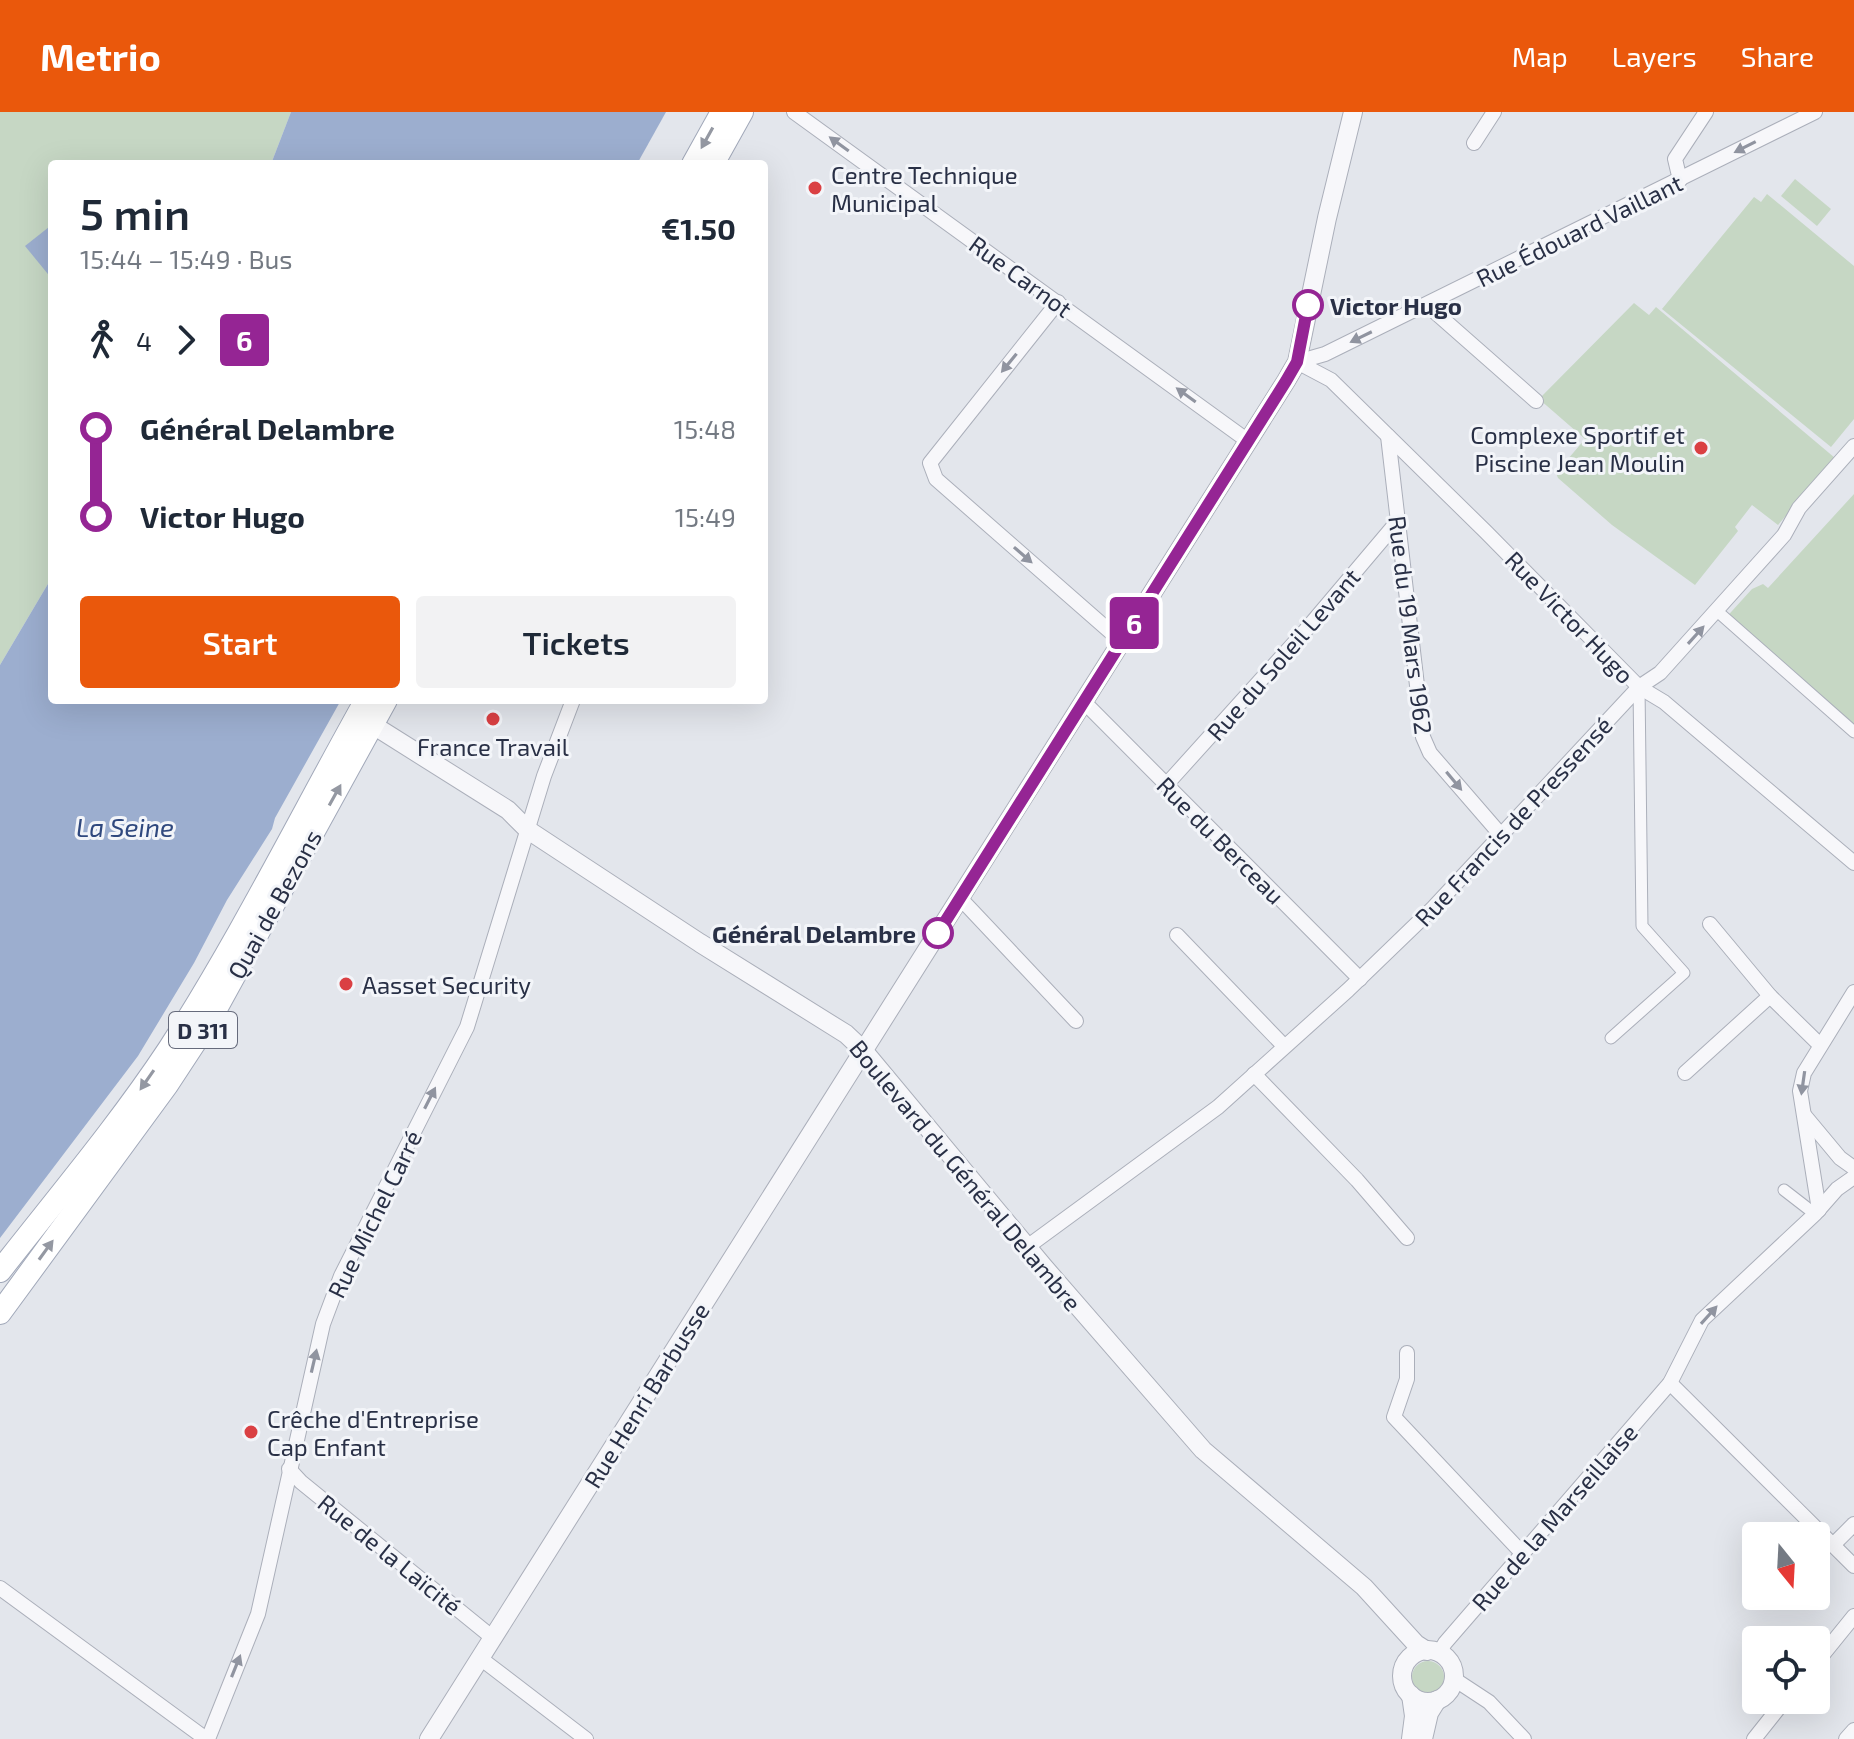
<!DOCTYPE html>
<html lang="en">
<head>
<meta charset="utf-8">
<style>
  :root { --surface:#fff; --page:#f2f2f3; --text:#1f2937; --muted:#747a83; --accent:#ea580c }
  body { margin:0; font-family:"Exo 2",sans-serif; background:var(--page); color:var(--text); height:100vh; display:flex; flex-direction:column; font-size:30px; white-space:nowrap }
  * { box-sizing:border-box; margin:0 }
  p { font-size:26px; color:var(--muted) }
  .icon { flex:none; width:44px; height:44px; fill:none; stroke:currentColor; stroke-width:2; stroke-linecap:round; stroke-linejoin:round }
  .map { position:relative; flex:1; overflow:hidden }
  .sheet { position:absolute; left:48px; top:48px; width:720px; height:544px; display:flex; flex-direction:column; background:var(--surface); border-radius:8px; box-shadow:0 8px 32px #0002 }
  .sheet>* { flex:none }
  .badge { padding:0 16px; border-radius:6px; font-size:28px; line-height:52px }
  .needle { width:52px; rotate:162deg }
  .fabs { position:absolute; left:1742px; top:1410px; display:grid; gap:16px }
  .fabs a { display:grid; place-items:center; width:88px; height:88px; border-radius:8px; background:var(--surface); box-shadow:0 8px 32px #0002; font-size:40px }
  .map>.badge { position:absolute; translate:-50% -50%; box-shadow:0 0 0 4px #fff }
  .legs { display:flex; align-items:center; gap:12px; height:88px; padding:0 32px; font-size:26px }
  .legs p { margin-inline-start:auto }
  .headline { display:flex; align-items:center; justify-content:space-between; height:136px; padding:0 32px }
  h1 { font-size:44px; font-weight:600; line-height:60px }
  .cta { display:flex; gap:16px; margin-top:auto; padding:16px 32px }
  .cta a { flex:1; height:92px; border-radius:8px; background:var(--accent); color:#fff; font-size:32px; font-weight:600; line-height:92px; text-align:center }
  .cta a+a { background:var(--page); color:var(--text) }
  ul { padding:0 32px; list-style:none }
  li { display:flex; align-items:center; gap:28px; height:88px; font-size:30px }
  li i { display:grid; place-items:center; width:12px; height:100%; margin:0 10px; background:currentColor }
  li i::after { content:''; width:20px; height:20px; margin:-10px; border:6px solid; border-radius:50%; background:var(--surface) }
  li p { margin-inline-start:auto }
  li:first-child i { background:linear-gradient(#0000 50%,currentColor 0) }
  li:last-child i { background:linear-gradient(currentColor 50%,#0000 0) }
  header { display:flex; align-items:center; gap:48px; box-sizing:border-box; height:112px; padding:0 40px; background:var(--accent); color:#fff }
  header strong { font-size:38px }
  nav { display:flex; gap:44px; margin-inline-start:auto; font-size:28px }
  .map>svg:first-child { display:block }
  .green { fill:#c6d7c4 }
  .water { fill:#9caecf }
  .lines { fill:none; stroke-linecap:round; stroke-linejoin:round }
  .pedestrian-casing { stroke:#abafba; stroke-width:13 }
  .minor-casing { stroke:#abafba; stroke-width:16 }
  .tertiary-casing { stroke:#abafba; stroke-width:20 }
  .primary-casing { stroke:#a1a8b9; stroke-width:24 }
  .pedestrian { stroke:#f7f7fa; stroke-width:11 }
  .minor { stroke:#f7f7fa; stroke-width:14 }
  .tertiary { stroke:#f7f7fa; stroke-width:18 }
  .primary { stroke:#fff; stroke-width:22 }
  .oneway { fill:#9498a2 }
  .oneway2 { fill:#9094a0 }
  .line-1-casing { stroke:#fff; stroke-width:18 }
  .line-1 { stroke:#952594; stroke-width:12 }
  .poi-dot { fill:#da4043; stroke:#f3f5f9; stroke-width:3 }
  .stop-1-dot { fill:#fff; stroke:#952594; stroke-width:4 }
  .labels { text-anchor:middle; dominant-baseline:central; stroke-width:6; stroke-linejoin:round; paint-order:stroke }
  .shield { fill:#f3f5f9; stroke:#666b7c; stroke-width:2 }
  .shield-label { font-size:22px; font-weight:bold; fill:#293046 }
  .poi-label { font-size:24px; fill:#293046; stroke:#f3f5f9; text-anchor:start }
  .street-label { font-size:24px; fill:#293046; stroke:#f3f5f9 }
  .stop-label { font-size:24px; font-weight:bold; fill:#293046; stroke:#f3f5f9; text-anchor:start }
  .water-label { font-size:26px; font-style:italic; fill:#2f487e; stroke:#f3f5f9 }
</style>
</head>
<body>
<header>
<strong>Metrio</strong>
<nav><a>Map</a><a>Layers</a><a>Share</a></nav>
</header>
<div class="map">
<svg width="1854" height="1627" viewBox="0 0 1854 1627">
  <rect width="100%" height="100%" fill="#e3e6ec"/>
  <g class="green">
    <polygon points="0,0 291,0 271,52 52,52 52,465 0,553"/>
    <polygon points="1795,67 1831,97 1817,114 1781,84"/>
    <polygon points="1767,82 1854,154 1854,307 1831,335 1662,197 1754,85 1761,90"/>
    <polygon points="1634,191 1649,203 1656,195 1835,346 1778,413 1752,393 1735,415 1738,419 1695,473 1612,413 1558,366 1556,361 1585,327 1539,287"/>
    <polygon points="1854,382 1854,621 1722,510 1752,477 1763,472 1768,476"/>
    <circle cx="1428" cy="1565" r="16"/>
  </g>
  <g class="water">
    <polygon points="291,0 666,0 637,52 271,52"/>
    <polygon points="49,115 52,119 52,167 25,134"/>
    <polygon points="52,465 52,588 341,588 275,706 272,717 227,788 194,851 138,944 0,1126 0,553"/>
  </g>
  <g class="lines">
    <g class="pedestrian-casing">
      <g id="pedestrian">
        <polyline points="1717,499 1854,620"/>
        <polyline points="1611,926 1684,861 1642,814 1639,575"/>
        <polyline points="1784,1078 1815,1102"/>
      </g>
    </g>
    <g class="minor-casing">
      <g id="minor">
        <polyline points="794,0 1248,329"/>
        <polyline points="1474,31 1494,0"/>
        <polyline points="1680,68 1675,47 1706,0"/>
        <polyline points="1058,190 930,351 936,367 1122,530"/>
        <polyline points="1427,193 1536,289"/>
        <polyline points="1297,250 1331,268 1486,420 1639,575 1664,590 1854,751"/>
        <polyline points="1297,250 1325,242 1815,0"/>
        <polyline points="1388,324 1423,625 1430,641 1501,723"/>
        <polyline points="1083,589 1360,867"/>
        <polyline points="1166,673 1305,519 1398,409"/>
        <polyline points="960,786 1076,909"/>
        <polyline points="1710,812 1770,884 1820,933"/>
        <polyline points="1177,823 1284,934"/>
        <polyline points="1685,961 1770,884"/>
        <polyline points="1254,962 1357,1068 1407,1126"/>
        <polyline points="1805,1004 1840,1046 1854,1056"/>
        <polyline points="1819,1098 1800,979 1804,961 1854,880"/>
        <polyline points="1027,1135 1218,995 1348,878 1433,796 1639,575 1660,561 1784,423 1799,396 1854,334"/>
        <polyline points="1407,1241 1407,1267 1394,1305 1522,1441"/>
        <polyline points="1670,1271 1854,1454"/>
        <polyline points="289,1357 301,1370 493,1526"/>
        <polyline points="1833,1433 1854,1412"/>
        <polyline points="0,1476 206,1627"/>
        <polyline points="1439,1541 1445,1531 1670,1271 1702,1208 1815,1102 1837,1077 1854,1065"/>
        <polyline points="480,1546 586,1627"/>
        <polyline points="1816,1551 1854,1504"/>
        <polyline points="1454,1567 1489,1590 1524,1627"/>
        <polyline points="208,1627 258,1502 323,1212 341,1164 467,915 544,664 573,588"/>
        <polyline points="1754,1627 1785,1588"/>
        <polyline points="1846,1627 1854,1618"/>
      </g>
    </g>
    <g class="tertiary-casing">
      <g id="tertiary">
        <polyline points="373,613 508,698 528,718 700,831 846,922 863,938 1043,1154 1203,1338 1364,1475 1416,1532 1427,1539"/>
        <circle cx="1428" cy="1564" r="26"/>
        <polyline points="1411,1583 1414,1604 1411,1627"/>
        <polyline points="429,1627 1286,269 1297,250 1327,106 1353,0"/>
        <polyline points="1423,1627 1429,1601 1437,1588"/>
      </g>
    </g>
    <g class="primary-casing">
      <g id="primary">
        <polyline points="693,52 722,0"/>
        <polyline points="713,52 742,0"/>
        <path d="M0,1159C57,1086 118,1014 169,937C241,825 301,704 366,588"/>
        <polyline points="0,1201 167,973 211,906 386,588"/>
      </g>
    </g>
    <use href="#pedestrian" class="pedestrian"/>
    <use href="#minor" class="minor"/>
    <use href="#tertiary" class="tertiary"/>
    <use href="#primary" class="primary"/>
  </g>
  <defs><path id="oneway-solid" d="M-6-.8H1V-3.2L6.5 0L1 3.2V.8H-6Z" transform="scale(2)"/></defs>
  <g class="oneway">
    <use href="#oneway-solid" transform="translate(707 26) rotate(119)"/>
    <use href="#oneway-solid" transform="translate(335 683) rotate(-61)"/>
    <use href="#oneway-solid" transform="translate(147 968) rotate(125)"/>
    <use href="#oneway-solid" transform="translate(46 1138) rotate(-54)"/>
  </g>
  <g class="oneway2">
    <use href="#oneway-solid" transform="translate(839 32) rotate(-144)"/>
    <use href="#oneway-solid" transform="translate(1745 35) rotate(153)"/>
    <use href="#oneway-solid" transform="translate(1361 225) rotate(154)"/>
    <use href="#oneway-solid" transform="translate(1009 251) rotate(129)"/>
    <use href="#oneway-solid" transform="translate(1186 283) rotate(-144)"/>
    <use href="#oneway-solid" transform="translate(1023 443) rotate(41)"/>
    <use href="#oneway-solid" transform="translate(1696 523) rotate(-48)"/>
    <use href="#oneway-solid" transform="translate(1454 669) rotate(50)"/>
    <use href="#oneway-solid" transform="translate(1803 971) rotate(98)"/>
    <use href="#oneway-solid" transform="translate(430 986) rotate(-63)"/>
    <use href="#oneway-solid" transform="translate(1709 1203) rotate(-48)"/>
    <use href="#oneway-solid" transform="translate(314 1249) rotate(-77)"/>
    <use href="#oneway-solid" transform="translate(236 1554) rotate(-68)"/>
  </g>
  <g class="lines">
    <g class="line-1-casing">
      <polyline id="line-1" points="938,821 1286,269 1297,250 1308,193"/>
    </g>
    <use href="#line-1" class="line-1"/>
  </g>
  <g class="poi-dot">
    <circle cx="815" cy="76" r="8"/>
    <circle cx="1701" cy="336" r="8"/>
    <circle cx="493" cy="607" r="8"/>
    <circle cx="346" cy="872" r="8"/>
    <circle cx="251" cy="1320" r="8"/>
  </g>
  <g class="stop-1-dot">
    <circle cx="1308" cy="193" r="14"/>
    <circle cx="938" cy="821" r="14"/>
  </g>
  <g class="labels">
    <rect class="shield" x="169" y="900" width="68" height="36" rx="6"/>
    <g class="shield-label">
      <text x="203" y="918">D 311</text>
    </g>
    <g class="poi-label">
      <text x="831" y="62">Centre Technique<tspan x="831" dy="28">Municipal</tspan></text>
      <text x="1685" y="322" text-anchor="end">Complexe Sportif et<tspan x="1685" dy="28">Piscine Jean Moulin</tspan></text>
      <text x="493" y="634" text-anchor="middle">France Travail</text>
      <text x="362" y="872">Aasset Security</text>
      <text x="267" y="1306">Crêche d'Entreprise<tspan x="267" dy="28">Cap Enfant</tspan></text>
    </g>
    <g class="street-label">
      <text transform="translate(1579 118) rotate(-26)">Rue Édouard Vaillant</text>
      <text transform="translate(1021 164) rotate(36)">Rue Carnot</text>
      <text transform="translate(1570 505) rotate(46)">Rue Victor Hugo</text>
      <text transform="translate(1411 513) rotate(83)">Rue du 19 Mars 1962</text>
      <text transform="translate(1283 542) rotate(-49)">Rue du Soleil Levant</text>
      <text transform="translate(1513 709) rotate(-47)">Rue Francis de Pressensé</text>
      <text transform="translate(1221 728) rotate(45)">Rue du Berceau</text>
      <text transform="translate(274 792) rotate(-61)">Quai de Bezons</text>
      <text transform="translate(966 1063) rotate(50)">Boulevard du Général Delambre</text>
      <text transform="translate(374 1102) rotate(-64)">Rue Michel Carré</text>
      <text transform="translate(646 1283) rotate(-58)">Rue Henri Barbusse</text>
      <text transform="translate(1554 1405) rotate(-49)">Rue de la Marseillaise</text>
      <text transform="translate(390 1442) rotate(39)">Rue de la Laïcité</text>
    </g>
    <g class="stop-label">
      <text x="1330" y="193">Victor Hugo</text>
      <text x="916" y="821" text-anchor="end">Général Delambre</text>
    </g>
    <g class="water-label">
      <text x="125" y="714">La Seine</text>
    </g>
  </g>
</svg>
<div class="fabs">
<a><svg class="needle" viewBox="-14 -14 28 28"><path d="M0-13l5 13h-10z" fill="#e53935"/><path d="M0 13l5-13h-10z" fill="#747a83"/></svg></a>
<a><svg class="icon" aria-label="locate" viewBox="0 0 24 24"><circle cx="12" cy="12" r="6"/><path d="M12 2v4M12 18v4M2 12h4M18 12h4"/></svg></a>
</div>
<b class="badge" style="left:1134px;top:511px;background:#952594;color:#fff">6</b>
<section class="sheet">
<div class="headline"><div><h1>5 min</h1><p>15:44 – 15:49 · Bus</p></div><b>€1.50</b></div>
<div class="legs"><svg class="icon" aria-label="walk" viewBox="0 0 24 24"><circle cx="13" cy="4" r="2"/><path d="M13 8l-2 6 4 7M11 14l-3 7M7 12l3-4h3l4 4"/></svg>4<svg class="icon" aria-label="forward" viewBox="0 0 24 24"><path d="M9 5l7 7-7 7"/></svg><b class="badge" style="background:#952594;color:#fff">6</b></div>
<ul>
<li><i style="color:#952594"></i><b>Général Delambre</b><p>15:48</p></li>
<li><i style="color:#952594"></i><b>Victor Hugo</b><p>15:49</p></li>
</ul>
<div class="cta"><a>Start</a><a>Tickets</a></div>
</section>
</div>
</body>
</html>
